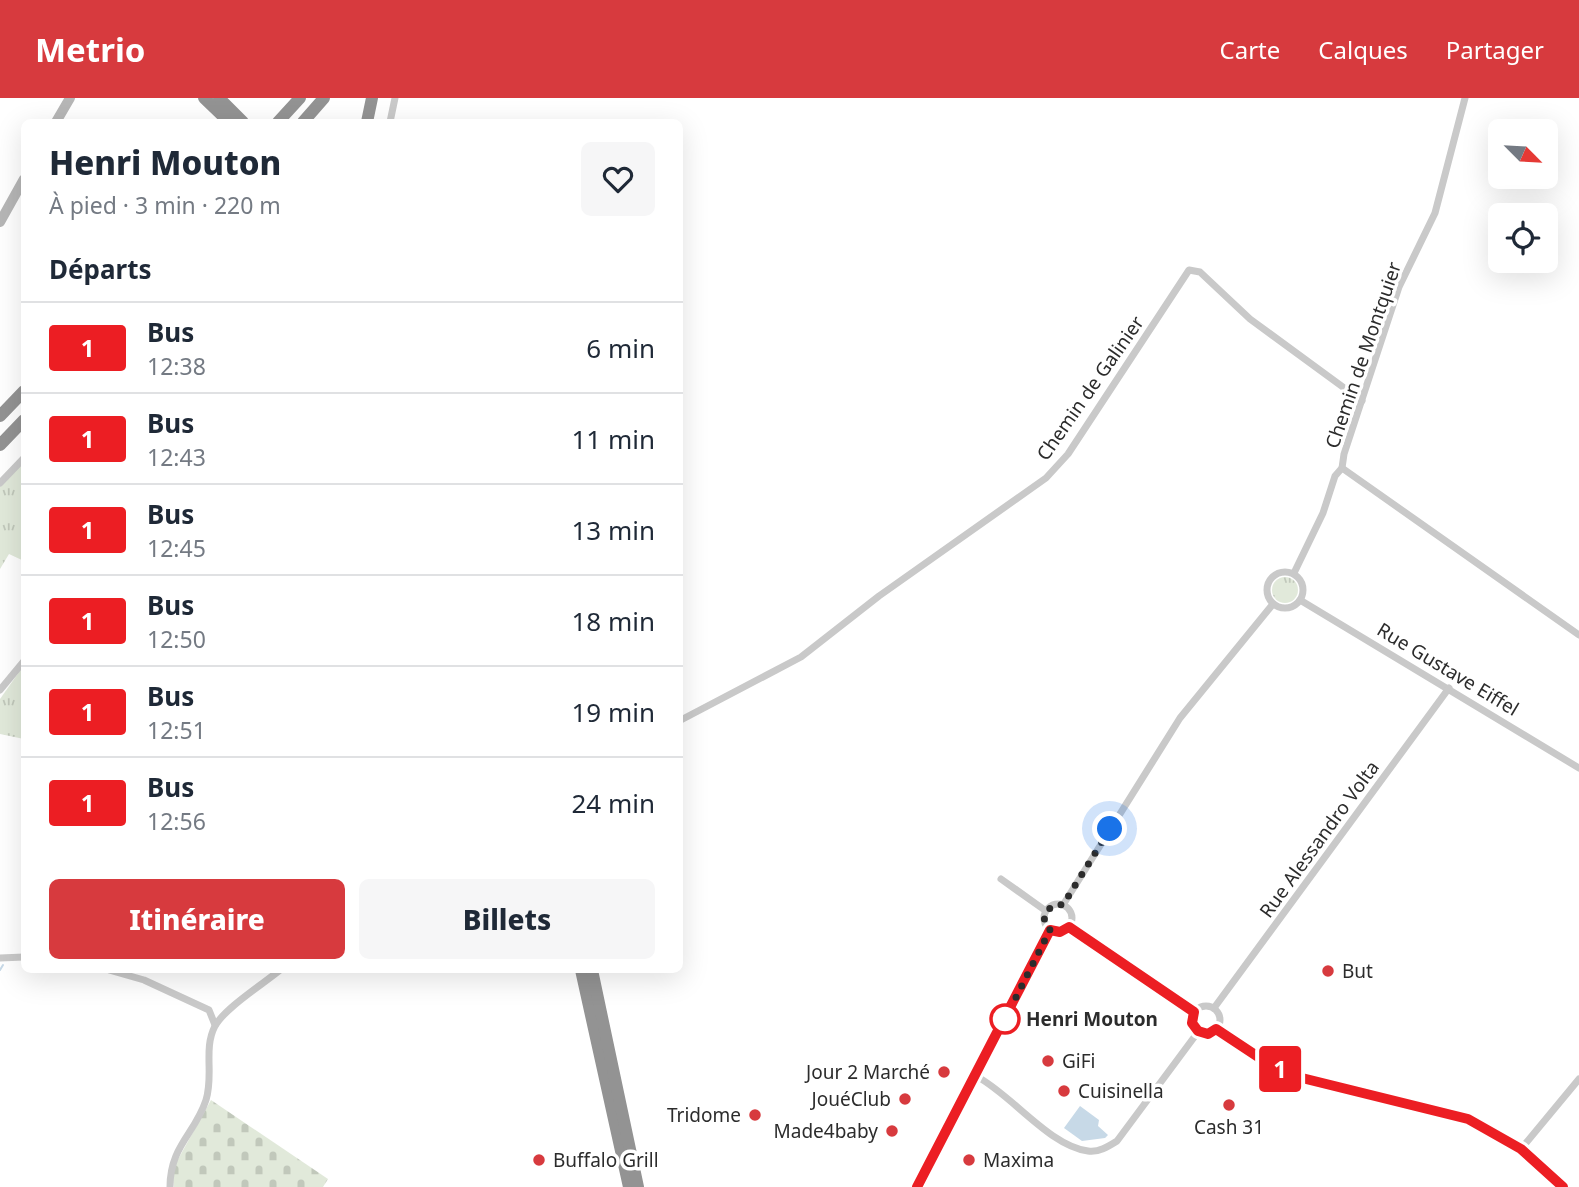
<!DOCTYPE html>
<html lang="fr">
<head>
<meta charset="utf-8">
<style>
  :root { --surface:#fff; --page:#f6f6f7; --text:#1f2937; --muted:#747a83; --line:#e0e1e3; --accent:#d73a3e }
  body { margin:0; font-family:"Noto Sans",sans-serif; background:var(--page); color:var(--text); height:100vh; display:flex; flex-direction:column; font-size:26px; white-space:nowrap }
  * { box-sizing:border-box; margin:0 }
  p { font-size:23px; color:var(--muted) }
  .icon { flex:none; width:38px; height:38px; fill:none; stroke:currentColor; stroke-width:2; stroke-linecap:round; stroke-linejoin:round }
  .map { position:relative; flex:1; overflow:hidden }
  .side { position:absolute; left:21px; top:21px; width:662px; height:854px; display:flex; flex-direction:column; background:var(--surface); border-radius:10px; box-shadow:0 7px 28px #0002 }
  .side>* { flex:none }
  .badge { padding:0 14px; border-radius:5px; font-size:24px; line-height:46px }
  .needle { width:46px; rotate:114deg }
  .buttons { position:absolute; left:1488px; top:21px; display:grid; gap:14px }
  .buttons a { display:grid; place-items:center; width:70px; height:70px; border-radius:10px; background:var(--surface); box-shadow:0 7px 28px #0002; font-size:35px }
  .you { position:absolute; width:35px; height:35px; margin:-18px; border:5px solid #fff; border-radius:50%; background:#1a73e8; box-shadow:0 0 0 10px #1a73e833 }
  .map>.badge { position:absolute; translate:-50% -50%; box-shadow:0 0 0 4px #fff }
  h2 { padding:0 28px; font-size:26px; line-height:63px }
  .round { display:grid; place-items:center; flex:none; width:74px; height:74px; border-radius:10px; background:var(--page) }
  .head { display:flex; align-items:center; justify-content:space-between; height:119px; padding:0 28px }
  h1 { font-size:33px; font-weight:800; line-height:52px }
  .primary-button { display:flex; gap:14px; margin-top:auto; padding:14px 28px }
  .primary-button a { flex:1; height:80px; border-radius:10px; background:var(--accent); color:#fff; font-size:28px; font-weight:800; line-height:80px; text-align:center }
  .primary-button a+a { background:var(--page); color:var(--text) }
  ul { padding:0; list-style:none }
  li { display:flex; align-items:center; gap:21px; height:91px; padding:0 28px; border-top:2px solid var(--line) }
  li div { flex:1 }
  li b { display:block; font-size:26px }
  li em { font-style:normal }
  li .badge { min-width:77px; font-weight:700; text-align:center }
  header { display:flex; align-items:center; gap:42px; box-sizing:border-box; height:98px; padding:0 35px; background:var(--accent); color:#fff }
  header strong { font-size:33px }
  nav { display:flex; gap:38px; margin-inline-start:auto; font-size:24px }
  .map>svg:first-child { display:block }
  .grass { fill:url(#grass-tufts) }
  .cemetery { fill:url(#cemetery-stones) }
  .water { fill:#c7d9e7 }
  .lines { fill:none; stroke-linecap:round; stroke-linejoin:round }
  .stream { stroke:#c7d9e7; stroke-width:2 }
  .minor { stroke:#c9c9c9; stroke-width:7 }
  .secondary { stroke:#b6b6b6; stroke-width:10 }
  .motorway { stroke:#939393; stroke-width:12 }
  .line-casing { stroke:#fff; stroke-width:16 }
  .line { stroke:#ec1e23; stroke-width:10 }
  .walk { stroke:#2c2c2c; stroke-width:7; stroke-dasharray:0 12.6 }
  .poi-dot { fill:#d73a3e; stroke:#fff; stroke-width:2.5 }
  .stop-dot { fill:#fff; stroke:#ec1e23; stroke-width:3.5 }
  .labels { text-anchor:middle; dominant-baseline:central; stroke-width:7; stroke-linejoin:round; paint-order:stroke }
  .street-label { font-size:19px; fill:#2c2c2c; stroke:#fff }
  .poi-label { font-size:19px; fill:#2c2c2c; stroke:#fff; text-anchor:start }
  .stop-label { font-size:19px; font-weight:bold; fill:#2c2c2c; stroke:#fff; text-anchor:start }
</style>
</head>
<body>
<header>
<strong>Metrio</strong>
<nav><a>Carte</a><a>Calques</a><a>Partager</a></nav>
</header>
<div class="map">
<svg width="1579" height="1089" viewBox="0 0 1579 1089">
  <defs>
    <pattern id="grass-tufts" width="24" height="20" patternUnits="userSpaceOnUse" patternTransform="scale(1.75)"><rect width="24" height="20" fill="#e1e9da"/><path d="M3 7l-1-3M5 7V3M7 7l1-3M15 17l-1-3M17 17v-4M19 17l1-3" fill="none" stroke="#c1c8bb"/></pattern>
    <pattern id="cemetery-stones" width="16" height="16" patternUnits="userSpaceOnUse" patternTransform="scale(1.75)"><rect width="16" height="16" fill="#e1e9da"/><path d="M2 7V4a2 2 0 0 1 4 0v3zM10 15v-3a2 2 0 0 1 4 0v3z" fill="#c1c8bb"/></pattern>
  </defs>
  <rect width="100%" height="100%" fill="#fff"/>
  <g class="grass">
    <polygon points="24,364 24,463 9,456 0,471 0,388"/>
    <circle cx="1285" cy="492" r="13"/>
    <polygon points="24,567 24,641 0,636 0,601"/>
  </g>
  <polygon class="cemetery" points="211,1002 328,1081 323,1089 174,1089 172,1072"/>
  <polygon class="water" points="1080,1008 1099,1022 1098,1028 1108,1037 1105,1040 1082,1043 1064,1030"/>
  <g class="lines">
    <polyline class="stream" points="0,872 3,867"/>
    <g class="minor">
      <polyline points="1465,0 1435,115 1399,189 1344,356 1342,370 1579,537"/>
      <polyline points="390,24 395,0"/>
      <polyline points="0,385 24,360"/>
      <circle cx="1285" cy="492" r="18"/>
      <polyline points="1294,475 1323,415 1335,378 1342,370"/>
      <polyline points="1300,502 1579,670"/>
      <polyline points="0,592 24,563"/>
      <polyline points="679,623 801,559 879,498 1046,380 1068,356 1189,172 1200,174 1250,221 1362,303"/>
      <polyline points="1001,781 1046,813"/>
      <circle cx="1058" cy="820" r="14"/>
      <polyline points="1063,807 1180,620 1273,506"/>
      <polyline points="1068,829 1194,914"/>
      <polyline points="0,860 24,859"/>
      <polyline points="109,872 144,882 209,912 215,927"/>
      <circle cx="1206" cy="922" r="14"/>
      <polyline points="1214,910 1449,590"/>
      <polyline points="1216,931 1272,968 1302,980 1468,1021 1521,1051 1563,1089"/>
      <path d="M976,978C1011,996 1049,1048 1088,1053C1098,1055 1109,1048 1117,1043L1198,934"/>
      <polyline points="1521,1051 1579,981"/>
      <path d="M170,1089C170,1048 195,1036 206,1002C214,977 203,951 215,928C225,910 263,886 280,872"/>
      <polyline points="917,1089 1050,832"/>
    </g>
    <g class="secondary">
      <polyline points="56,24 70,0"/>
      <polyline points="0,124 24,81"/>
    </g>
    <g class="motorway">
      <polyline points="204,0 229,24"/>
      <polyline points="219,0 243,24"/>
      <polyline points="278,24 300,0"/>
      <polyline points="303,24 324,0"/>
      <polyline points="367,24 372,0"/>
      <polyline points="0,318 24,293"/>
      <polyline points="0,347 24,322"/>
      <polyline points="581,872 629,1089"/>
      <polyline points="592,872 638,1089"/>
    </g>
  </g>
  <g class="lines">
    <g class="line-casing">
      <polyline id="line" points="917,1089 1050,832 1060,834 1069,829 1194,914 1192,925 1198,933 1208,936 1216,931 1272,968 1302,980 1468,1021 1521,1051 1563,1089"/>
    </g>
    <use href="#line" class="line"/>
    <polyline class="walk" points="1005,921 1002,927 1050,832 1044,823 1046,813 1057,806 1063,807 1110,731"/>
  </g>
  <g class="poi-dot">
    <circle cx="1328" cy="873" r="7"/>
    <circle cx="1048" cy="963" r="7"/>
    <circle cx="944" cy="974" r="7"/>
    <circle cx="1064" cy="993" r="7"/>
    <circle cx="905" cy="1001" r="7"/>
    <circle cx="1229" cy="1007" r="7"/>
    <circle cx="755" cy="1017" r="7"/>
    <circle cx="892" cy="1033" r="7"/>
    <circle cx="539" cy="1062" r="7"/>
    <circle cx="969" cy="1062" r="7"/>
  </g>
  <circle class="stop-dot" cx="1005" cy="921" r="14"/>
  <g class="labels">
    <g class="street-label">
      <text transform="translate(1363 257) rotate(-71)">Chemin de Montquier</text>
      <text transform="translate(1090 290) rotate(-55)">Chemin de Galinier</text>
      <text transform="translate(1448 571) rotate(31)">Rue Gustave Eiffel</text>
      <text transform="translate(1319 741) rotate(-54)">Rue Alessandro Volta</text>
    </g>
    <g class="poi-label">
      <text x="1342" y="873">But</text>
      <text x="1062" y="963">GiFi</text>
      <text x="930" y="974" text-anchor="end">Jour 2 Marché</text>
      <text x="1078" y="993">Cuisinella</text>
      <text x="891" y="1001" text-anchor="end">JouéClub</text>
      <text x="741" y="1017" text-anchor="end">Tridome</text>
      <text x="1229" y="1029" text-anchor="middle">Cash 31</text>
      <text x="878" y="1033" text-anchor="end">Made4baby</text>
      <text x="553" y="1062">Buffalo Grill</text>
      <text x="983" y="1062">Maxima</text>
    </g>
    <g class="stop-label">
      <text x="1026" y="921">Henri Mouton</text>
    </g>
  </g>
</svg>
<div class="buttons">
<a><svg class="needle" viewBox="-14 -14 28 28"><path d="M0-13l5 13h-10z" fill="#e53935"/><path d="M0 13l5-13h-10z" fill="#747a83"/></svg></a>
<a><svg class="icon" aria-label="locate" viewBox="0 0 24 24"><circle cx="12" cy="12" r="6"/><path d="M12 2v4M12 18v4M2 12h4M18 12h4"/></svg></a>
</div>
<div class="you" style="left:1110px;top:731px"></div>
<b class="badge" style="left:1280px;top:971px;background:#ec1e23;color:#fff">1</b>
<section class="side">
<div class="head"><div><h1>Henri Mouton</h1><p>À pied · 3 min · 220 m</p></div><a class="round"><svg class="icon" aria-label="heart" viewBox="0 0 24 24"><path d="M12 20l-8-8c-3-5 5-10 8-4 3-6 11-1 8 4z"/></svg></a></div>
<h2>Départs</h2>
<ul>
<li><span class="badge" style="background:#ec1e23;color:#fff">1</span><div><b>Bus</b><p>12:38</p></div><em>6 min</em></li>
<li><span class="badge" style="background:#ec1e23;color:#fff">1</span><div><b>Bus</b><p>12:43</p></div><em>11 min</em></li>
<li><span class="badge" style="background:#ec1e23;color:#fff">1</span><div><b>Bus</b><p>12:45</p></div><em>13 min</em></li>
<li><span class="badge" style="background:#ec1e23;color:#fff">1</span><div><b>Bus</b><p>12:50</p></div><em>18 min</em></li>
<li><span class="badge" style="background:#ec1e23;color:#fff">1</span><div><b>Bus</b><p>12:51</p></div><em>19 min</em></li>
<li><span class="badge" style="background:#ec1e23;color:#fff">1</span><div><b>Bus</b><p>12:56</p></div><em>24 min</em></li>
</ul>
<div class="primary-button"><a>Itinéraire</a><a>Billets</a></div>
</section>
</div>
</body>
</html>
